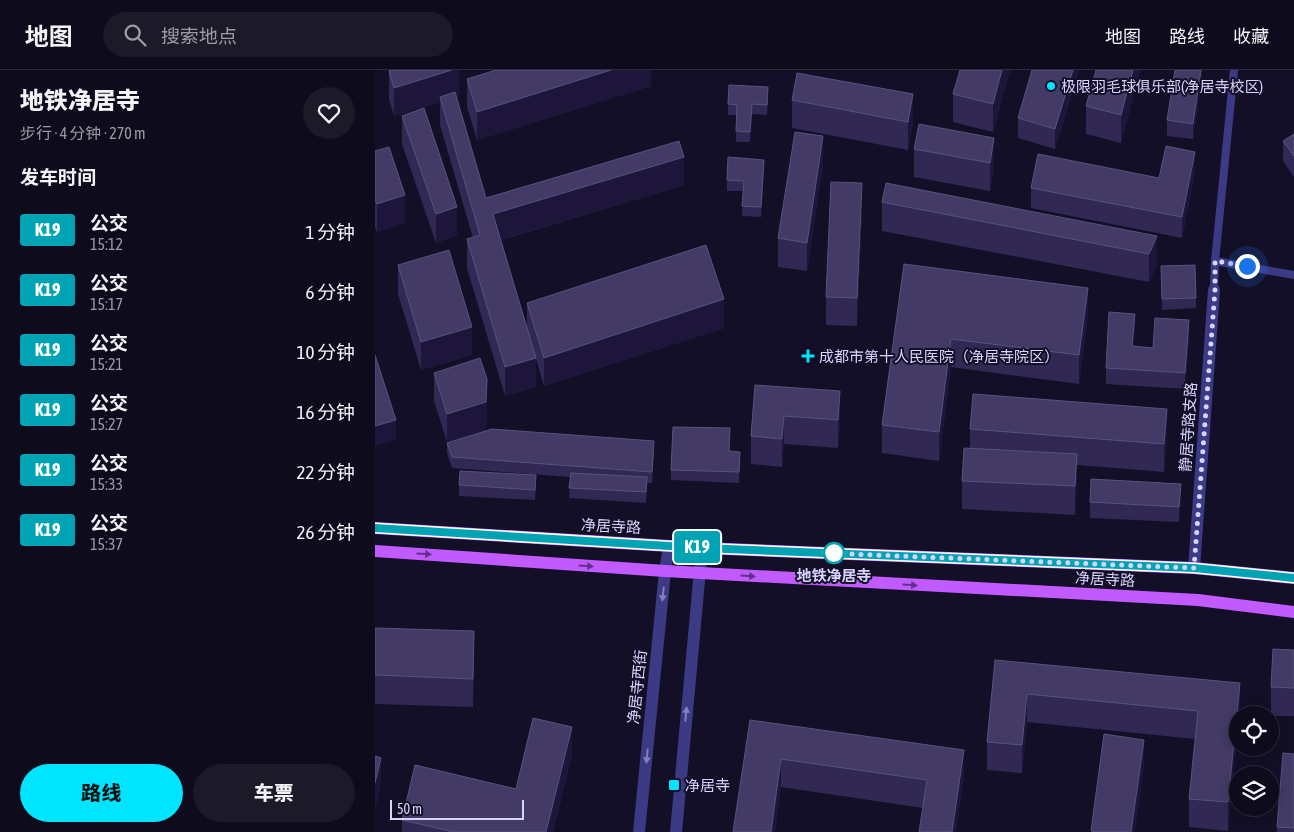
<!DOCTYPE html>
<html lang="zh">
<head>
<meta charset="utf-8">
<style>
  :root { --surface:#0e0b1c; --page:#1c1929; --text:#f1f3f6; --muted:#9b9ba3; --line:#2e2b3b; --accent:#00e5ff }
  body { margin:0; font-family:"Asap Condensed","Noto Sans SC",sans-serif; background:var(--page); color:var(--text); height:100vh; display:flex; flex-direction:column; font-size:19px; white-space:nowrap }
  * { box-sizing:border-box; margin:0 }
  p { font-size:16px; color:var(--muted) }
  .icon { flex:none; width:28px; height:28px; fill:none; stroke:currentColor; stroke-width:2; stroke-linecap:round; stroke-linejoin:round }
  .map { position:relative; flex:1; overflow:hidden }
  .side { display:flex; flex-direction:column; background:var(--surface); width:375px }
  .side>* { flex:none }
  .badge { padding:0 10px; border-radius:4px; font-size:18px; line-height:32px }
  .fabs { position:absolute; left:854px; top:636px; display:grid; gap:10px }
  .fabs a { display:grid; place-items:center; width:50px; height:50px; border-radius:50%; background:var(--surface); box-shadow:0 2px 12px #0003,0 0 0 1px var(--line); font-size:25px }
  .scale { position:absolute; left:15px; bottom:12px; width:134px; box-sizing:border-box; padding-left:5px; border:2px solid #d9d4ff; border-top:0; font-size:14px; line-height:18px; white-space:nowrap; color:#d9d4ff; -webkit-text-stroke:4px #130f26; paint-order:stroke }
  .you { position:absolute; width:25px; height:25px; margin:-12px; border:4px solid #fff; border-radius:50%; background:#1a73e8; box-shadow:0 0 0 8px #1a73e833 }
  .map>.badge { position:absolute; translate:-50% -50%; box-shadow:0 0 0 2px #fff }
  h2 { padding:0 20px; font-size:19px; line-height:45px }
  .round { display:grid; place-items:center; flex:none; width:52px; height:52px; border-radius:26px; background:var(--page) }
  .overview { display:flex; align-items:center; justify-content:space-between; height:85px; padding:0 20px }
  h1 { font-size:24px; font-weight:800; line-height:38px }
  .cta { display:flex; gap:10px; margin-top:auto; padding:10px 20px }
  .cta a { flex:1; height:58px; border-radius:30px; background:var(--accent); color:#111; font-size:20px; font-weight:800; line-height:58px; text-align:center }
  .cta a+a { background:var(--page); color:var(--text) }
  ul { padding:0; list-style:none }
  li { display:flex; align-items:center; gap:15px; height:60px; padding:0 20px }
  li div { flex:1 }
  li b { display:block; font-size:19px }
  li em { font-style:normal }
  li .badge { min-width:55px; font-weight:700; text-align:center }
  header { display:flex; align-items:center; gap:30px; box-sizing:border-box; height:70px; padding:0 25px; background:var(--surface); border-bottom:1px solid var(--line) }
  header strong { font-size:24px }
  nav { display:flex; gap:28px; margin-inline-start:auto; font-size:18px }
  .search { width:350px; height:45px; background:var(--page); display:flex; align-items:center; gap:12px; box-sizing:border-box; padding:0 18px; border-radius:28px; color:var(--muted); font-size:19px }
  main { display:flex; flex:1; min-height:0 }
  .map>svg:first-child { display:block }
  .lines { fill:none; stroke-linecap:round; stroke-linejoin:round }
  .service { stroke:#3d3a85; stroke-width:8 }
  .minor { stroke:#3d3a85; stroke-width:12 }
  .primary { stroke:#c25bff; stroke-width:12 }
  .wall { fill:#312854 }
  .shaded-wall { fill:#1d163a }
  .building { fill:#433a66; stroke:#5a527e }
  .oneway { fill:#623188 }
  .oneway2 { fill:#837fbc }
  .line-casing { stroke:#fff; stroke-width:11 }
  .line { stroke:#00a3b4; stroke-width:8 }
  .walk { stroke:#d9d4ff; stroke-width:5; stroke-dasharray:0 9 }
  .poi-dot { fill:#00e5ff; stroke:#130f26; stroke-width:2 }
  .stop-dot { fill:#fff; stroke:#00a3b4; stroke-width:2.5 }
  .labels { text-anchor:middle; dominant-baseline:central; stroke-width:4; stroke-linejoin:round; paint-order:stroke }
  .poi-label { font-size:15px; fill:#d9d4ff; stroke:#130f26; text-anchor:start }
  .street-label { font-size:15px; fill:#d9d4ff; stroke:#130f26 }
  .stop-label { font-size:15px; font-weight:bold; fill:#d9d4ff; stroke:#130f26 }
</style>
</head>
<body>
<header>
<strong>地图</strong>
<div class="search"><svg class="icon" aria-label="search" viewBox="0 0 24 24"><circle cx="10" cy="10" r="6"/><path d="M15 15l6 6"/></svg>搜索地点</div>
<nav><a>地图</a><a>路线</a><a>收藏</a></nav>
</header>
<main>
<section class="side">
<div class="overview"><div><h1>地铁净居寺</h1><p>步行 · 4 分钟 · 270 m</p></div><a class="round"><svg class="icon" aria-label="heart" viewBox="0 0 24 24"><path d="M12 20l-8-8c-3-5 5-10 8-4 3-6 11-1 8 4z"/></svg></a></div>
<h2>发车时间</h2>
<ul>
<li><span class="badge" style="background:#00a3b4;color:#fff">K19</span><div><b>公交</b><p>15:12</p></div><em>1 分钟</em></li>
<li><span class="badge" style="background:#00a3b4;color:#fff">K19</span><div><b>公交</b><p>15:17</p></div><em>6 分钟</em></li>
<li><span class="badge" style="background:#00a3b4;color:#fff">K19</span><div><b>公交</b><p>15:21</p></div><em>10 分钟</em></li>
<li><span class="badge" style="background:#00a3b4;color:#fff">K19</span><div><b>公交</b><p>15:27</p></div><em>16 分钟</em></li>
<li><span class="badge" style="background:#00a3b4;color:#fff">K19</span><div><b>公交</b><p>15:33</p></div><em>22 分钟</em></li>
<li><span class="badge" style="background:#00a3b4;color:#fff">K19</span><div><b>公交</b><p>15:37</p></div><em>26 分钟</em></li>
</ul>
<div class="cta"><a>路线</a><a>车票</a></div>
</section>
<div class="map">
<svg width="919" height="762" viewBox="0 0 919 762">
  <rect width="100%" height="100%" fill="#130f26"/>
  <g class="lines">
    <g class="service">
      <polyline points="840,191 919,205"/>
      <polyline points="839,220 840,191 859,0"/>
    </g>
    <g class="minor">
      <polyline points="819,498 839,220"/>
      <polyline points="264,762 290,501 294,476"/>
      <polyline points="301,762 327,478"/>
    </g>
    <g class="primary">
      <polyline points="0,458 327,478 819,498 919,508"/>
      <polyline points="0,481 290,501 823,530 919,542"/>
    </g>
  </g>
  <g class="wall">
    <polygon points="84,0 84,26 81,27 111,128 309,115 126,170 152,258 152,233 349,258 169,316 161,289 161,317 130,326 92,198 92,169 98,168 65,55 65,32 19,46 14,29 14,1"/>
    <polygon points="276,0 276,16 102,70 92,37 92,9"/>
    <polygon points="635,0 618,62 578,52 578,24"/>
    <polygon points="704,0 680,79 643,68 643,48"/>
    <polygon points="765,0 746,73 711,64 711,36"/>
    <polygon points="827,0 827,8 818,69 792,66 792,50"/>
    <polygon points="393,28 392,45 377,44 375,72 361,72 361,45 353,45 353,34"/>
    <polygon points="417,30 538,53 533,80 417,58"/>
    <polygon points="27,46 82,165 61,173 27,74"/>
    <polygon points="919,64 919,107 908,91 908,71"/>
    <polygon points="619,68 619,96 615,121 539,107 539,79"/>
    <polygon points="0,81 30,153 2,162 0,157"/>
    <polygon points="448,95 432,201 403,197 403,168"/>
    <polygon points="389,100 386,147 367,146 368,121 352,121 352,110"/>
    <polygon points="820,102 807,168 656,138 656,118 784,108"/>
    <polygon points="507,132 782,166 782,194 774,212 507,161"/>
    <polygon points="487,142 482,256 451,255 451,227"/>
    <polygon points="529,194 713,246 704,314 576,297 564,391 507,383 507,355"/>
    <polygon points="23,195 97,285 46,300 23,224"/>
    <polygon points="786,196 821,228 821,238 787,240"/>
    <polygon points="760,259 758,276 778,278 814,266 810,319 731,314 731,298"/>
    <polygon points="59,303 112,338 111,360 72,372 59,331"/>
    <polygon points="380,315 465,350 463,378 409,374 407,397 376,394 376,366"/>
    <polygon points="595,359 792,368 789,402 702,395 702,412 700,445 587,439 587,411 595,378"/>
    <polygon points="72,373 279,382 277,413 272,413 271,433 194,428 195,407 77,398 72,383"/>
    <polygon points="355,381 365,382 364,413 296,410 296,400"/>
    <polygon points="84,415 161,416 160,430 84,426"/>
    <polygon points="806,429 804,452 715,448 715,432"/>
    <polygon points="0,558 99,590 98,637 0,634"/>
    <polygon points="919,580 919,646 896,646 896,617"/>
    <polygon points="620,590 865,642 865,645 862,645 853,761 814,757 814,729 820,669 652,652 647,703 612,700 612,672"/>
    <polygon points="375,650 589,709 548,738 406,717 400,762 358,762"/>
    <polygon points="919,684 919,762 902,762 902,757"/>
    <polygon points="197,685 178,762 27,762 27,750 141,719"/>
  </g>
  <g class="shaded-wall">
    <polygon points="77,0 84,0 84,26 66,32 65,27 65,32 19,46 19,18"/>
    <polygon points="236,0 276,0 276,16 102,70 102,42"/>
    <polygon points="627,0 635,0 618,62 618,34"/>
    <polygon points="698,0 704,0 680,79 680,59"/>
    <polygon points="758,0 765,0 746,73 746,45"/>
    <polygon points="826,0 827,0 827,8 818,69 818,54"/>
    <polygon points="538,24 538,53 533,80 533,52"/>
    <polygon points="377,34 377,44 375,72 375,62"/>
    <polygon points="448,66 448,95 432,201 432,173"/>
    <polygon points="619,68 619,96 615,121 615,93"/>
    <polygon points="820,82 820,102 807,168 807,147"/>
    <polygon points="309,87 309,115 118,172 118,144"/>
    <polygon points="389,90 389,100 386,147 386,137"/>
    <polygon points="487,113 487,142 482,256 482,228"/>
    <polygon points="30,125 30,153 2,162 2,134"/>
    <polygon points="82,137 82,165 61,173 61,144"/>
    <polygon points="782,166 782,194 774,212 774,184"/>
    <polygon points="713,218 713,246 704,314 704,285"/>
    <polygon points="349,229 349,258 169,316 169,288"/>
    <polygon points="760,244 760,259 757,292 757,276"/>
    <polygon points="814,250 814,266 810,319 810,303"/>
    <polygon points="97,257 97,285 46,300 46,272"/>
    <polygon points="576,269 576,297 564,391 564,362"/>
    <polygon points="161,288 161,317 130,326 130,297"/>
    <polygon points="112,309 112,338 111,360 72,372 72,344"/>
    <polygon points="465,321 465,350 463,378 463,350"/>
    <polygon points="792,339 792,368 789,402 789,374"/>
    <polygon points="409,346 409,374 407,397 407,369"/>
    <polygon points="21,350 21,370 0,376 0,356"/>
    <polygon points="279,371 279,382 277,413 277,402"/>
    <polygon points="702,384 702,412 700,445 700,416"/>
    <polygon points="806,414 806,429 804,452 804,437"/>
    <polygon points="99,561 99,590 98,637 98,609"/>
    <polygon points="865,613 865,645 862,645 862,670 853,761 853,732"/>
    <polygon points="652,624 652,652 647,703 647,675"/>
    <polygon points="197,657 197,685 178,762 171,762"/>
    <polygon points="769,670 769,698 760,762 756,762"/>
    <polygon points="589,680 589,709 581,762 577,762"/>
    <polygon points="6,688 6,716 0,741 0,713"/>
    <polygon points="406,689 406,717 400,762 396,762"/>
  </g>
  <g class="building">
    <polygon points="17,0 77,0 19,18 14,1"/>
    <polygon points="121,0 236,0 102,42 92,9"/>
    <polygon points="585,0 627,0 618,34 578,24"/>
    <polygon points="657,0 698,0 680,59 643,48"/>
    <polygon points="721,0 758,0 746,45 711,36"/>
    <polygon points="800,0 826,0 818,54 792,50"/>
    <polygon points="422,3 538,24 533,52 417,30"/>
    <polygon points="354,15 393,17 392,35 377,34 375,62 361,61 362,35 353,34"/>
    <polygon points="80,22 111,128 304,71 309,87 118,144 161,288 130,297 92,169 105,165 65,27"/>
    <polygon points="49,38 82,137 61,144 27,46"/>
    <polygon points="544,54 619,68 615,93 539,79"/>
    <polygon points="420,62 448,66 432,173 403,168"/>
    <polygon points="919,64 919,86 908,71"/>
    <polygon points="791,76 820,82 807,147 656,118 663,84 784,108"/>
    <polygon points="14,77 30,125 2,134 0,129 0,81"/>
    <polygon points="353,87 389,90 386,137 367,136 369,111 352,110"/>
    <polygon points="456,112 487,113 482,228 451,227"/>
    <polygon points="511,113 782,166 774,184 507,132"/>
    <polygon points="331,175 349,229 169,288 152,233"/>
    <polygon points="74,180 97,257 46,272 23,195"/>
    <polygon points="529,194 713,218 704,285 576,269 564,362 507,355"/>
    <polygon points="820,195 821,228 787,229 786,196"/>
    <polygon points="734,242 760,244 757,276 778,278 780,248 814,250 810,303 731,298"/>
    <polygon points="0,285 21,350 0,356"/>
    <polygon points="105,288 112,309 111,332 72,344 59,303"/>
    <polygon points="380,315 465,321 463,350 409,346 407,369 376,366"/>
    <polygon points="598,324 792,339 789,374 595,359"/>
    <polygon points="298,357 355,358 354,381 365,382 364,402 296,400"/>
    <polygon points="117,359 279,371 277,402 77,387 72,373"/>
    <polygon points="589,378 702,384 700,416 587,411"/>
    <polygon points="85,401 161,405 160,420 84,415"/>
    <polygon points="196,403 272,407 271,422 194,418"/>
    <polygon points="716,409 806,414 804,437 715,432"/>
    <polygon points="0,558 99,561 98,609 0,605"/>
    <polygon points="898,579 919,580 919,618 896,617"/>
    <polygon points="620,590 865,613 853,732 814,729 823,641 652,624 647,675 612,672"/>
    <polygon points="158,648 197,657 171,762 79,762 27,750 40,695 141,719"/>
    <polygon points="375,650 589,680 577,762 544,762 552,710 406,689 396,762 358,762"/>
    <polygon points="729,664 769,670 756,762 722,762 716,761"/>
    <polygon points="908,683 919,684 919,758 902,757"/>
    <polygon points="0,686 6,688 0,713"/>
  </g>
  <defs><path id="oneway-solid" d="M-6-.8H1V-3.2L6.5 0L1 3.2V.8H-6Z" transform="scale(1.25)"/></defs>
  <g class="oneway">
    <use href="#oneway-solid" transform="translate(49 484) rotate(4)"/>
    <use href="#oneway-solid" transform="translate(211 496) rotate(4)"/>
    <use href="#oneway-solid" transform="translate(373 506) rotate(3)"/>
    <use href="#oneway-solid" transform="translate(535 515) rotate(3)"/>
  </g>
  <g class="oneway2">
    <use href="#oneway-solid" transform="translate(288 524) rotate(96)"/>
    <use href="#oneway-solid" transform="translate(311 644) rotate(-85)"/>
    <use href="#oneway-solid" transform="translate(272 686) rotate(96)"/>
  </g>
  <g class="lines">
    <g class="line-casing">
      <polyline id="line" points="0,458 327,478 819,498 919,508"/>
    </g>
    <use href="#line" class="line"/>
    <polyline class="walk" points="459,483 450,483 819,498 840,220 840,191 872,196"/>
  </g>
  <g class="poi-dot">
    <circle cx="676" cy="16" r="5"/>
    <path d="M430.5 278.5h5v5h5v5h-5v5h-5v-5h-5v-5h5z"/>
    <rect x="293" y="709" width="12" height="12" rx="2.5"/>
  </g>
  <circle class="stop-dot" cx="459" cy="483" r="10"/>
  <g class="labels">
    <g class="poi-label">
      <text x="686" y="16">极限羽毛球俱乐部(净居寺校区)</text>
      <text x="444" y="286">成都市第十人民医院（净居寺院区）</text>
      <text x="310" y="715">净居寺</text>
    </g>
    <g class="street-label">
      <text transform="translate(813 357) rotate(-86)">静居寺路支路</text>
      <text transform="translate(236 456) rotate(3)">净居寺路</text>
      <text transform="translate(730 509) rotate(3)">净居寺路</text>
      <text transform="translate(262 617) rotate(-84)">净居寺西街</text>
    </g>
    <g class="stop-label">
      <text x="459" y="505">地铁净居寺</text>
    </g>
  </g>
</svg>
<div class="fabs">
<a><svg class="icon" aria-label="locate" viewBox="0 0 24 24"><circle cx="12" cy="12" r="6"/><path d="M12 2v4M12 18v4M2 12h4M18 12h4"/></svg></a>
<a><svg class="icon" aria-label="layers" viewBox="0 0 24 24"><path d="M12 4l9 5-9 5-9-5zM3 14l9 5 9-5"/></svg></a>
</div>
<div class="scale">50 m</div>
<div class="you" style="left:872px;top:196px"></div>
<b class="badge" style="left:322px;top:477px;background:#00a3b4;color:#fff">K19</b>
</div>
</main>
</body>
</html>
